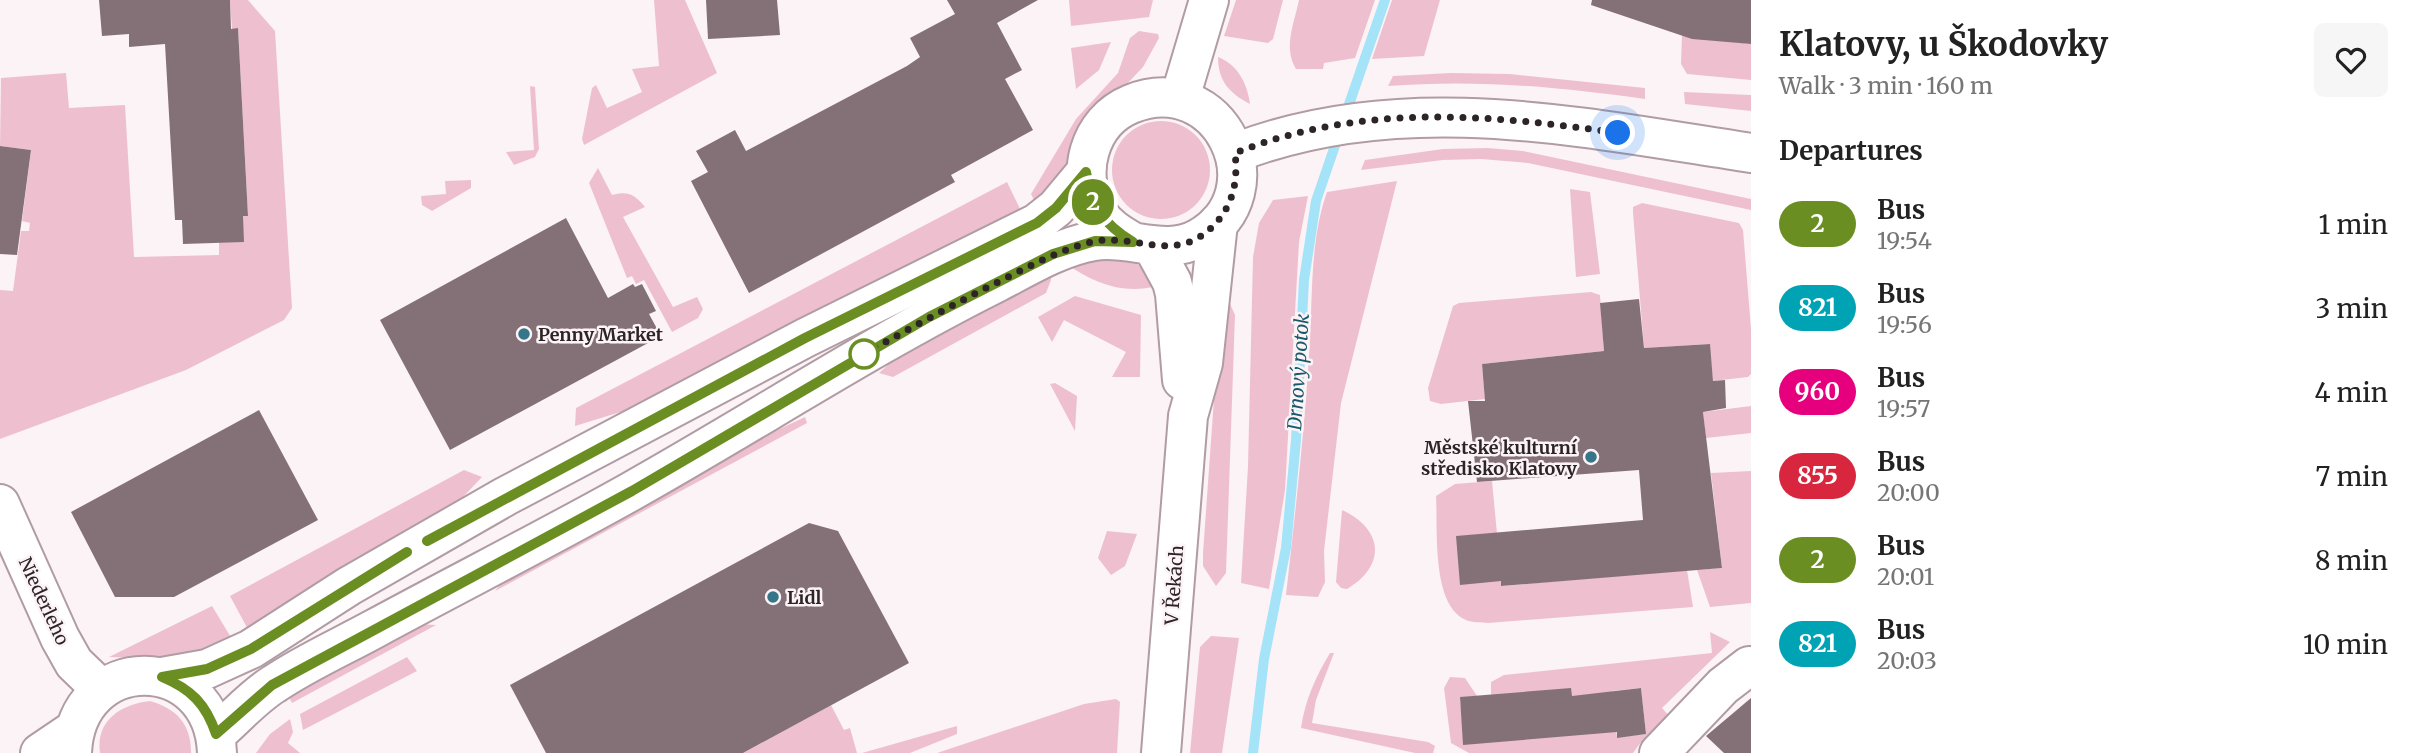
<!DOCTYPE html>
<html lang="en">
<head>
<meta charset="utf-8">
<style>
  :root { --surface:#fff; --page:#f6f6f6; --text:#222; --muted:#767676 }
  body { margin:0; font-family:Merriweather,serif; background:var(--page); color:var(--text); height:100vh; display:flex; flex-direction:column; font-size:26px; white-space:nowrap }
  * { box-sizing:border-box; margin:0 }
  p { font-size:23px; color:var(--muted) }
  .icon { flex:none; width:38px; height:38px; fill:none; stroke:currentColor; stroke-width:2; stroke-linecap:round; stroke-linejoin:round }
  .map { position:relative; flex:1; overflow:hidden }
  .drawer { display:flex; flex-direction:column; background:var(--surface); width:665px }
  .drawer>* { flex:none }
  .badge { padding:0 14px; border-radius:23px; font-size:24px; line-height:46px }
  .you { position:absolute; width:35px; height:35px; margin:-18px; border:5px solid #fff; border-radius:50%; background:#1a73e8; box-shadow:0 0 0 10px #1a73e833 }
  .map>.badge { position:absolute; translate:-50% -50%; box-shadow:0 0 0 4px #fff }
  h2 { padding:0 28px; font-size:26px; line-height:63px }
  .round { display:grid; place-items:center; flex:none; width:74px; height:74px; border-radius:10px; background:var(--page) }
  .head { display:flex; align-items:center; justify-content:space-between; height:119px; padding:0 28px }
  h1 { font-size:33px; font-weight:700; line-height:52px }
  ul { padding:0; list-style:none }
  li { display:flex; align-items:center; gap:21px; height:84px; padding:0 28px }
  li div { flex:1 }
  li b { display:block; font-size:26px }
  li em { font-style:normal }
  li .badge { min-width:77px; font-weight:700; text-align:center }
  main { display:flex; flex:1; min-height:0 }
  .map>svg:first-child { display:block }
  .green { fill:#eec0cf; fill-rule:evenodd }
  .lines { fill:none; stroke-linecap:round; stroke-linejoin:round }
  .stream { stroke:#a5e4f8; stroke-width:10 }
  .building { fill:#847177 }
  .street-casing { stroke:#b19ca3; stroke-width:42 }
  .secondary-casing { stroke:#b19ca3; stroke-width:42 }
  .primary-casing { stroke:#b19ca3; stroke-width:42 }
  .street { stroke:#fff; stroke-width:38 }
  .secondary { stroke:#fff; stroke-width:38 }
  .primary { stroke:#fff; stroke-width:38 }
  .line-casing { stroke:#fff; stroke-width:16 }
  .line { stroke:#6b8e23; stroke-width:10 }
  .walk { stroke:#2c2426; stroke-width:7; stroke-dasharray:0 12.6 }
  .poi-dot { fill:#357689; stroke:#fcf3f6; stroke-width:2.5 }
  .stop-dot { fill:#fff; stroke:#6b8e23; stroke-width:3.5 }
  .labels { text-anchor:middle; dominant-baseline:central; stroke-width:5; stroke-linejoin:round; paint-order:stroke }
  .poi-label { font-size:18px; font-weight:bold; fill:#2c2426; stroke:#fcf3f6; text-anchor:start }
  .street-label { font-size:18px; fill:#2c2426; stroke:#fcf3f6 }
  .water-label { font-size:19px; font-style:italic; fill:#17596b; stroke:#fcf3f6 }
</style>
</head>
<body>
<main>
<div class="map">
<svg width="1751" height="753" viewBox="0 0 1751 753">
  <rect width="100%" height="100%" fill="#fcf3f6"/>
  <g class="green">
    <polygon points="230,0 248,0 275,31 292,308 284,320 186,370 0,439 0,290 13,291 21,231 29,231 30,223 22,221 31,150 0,146 1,78 66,73 69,108 125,105 134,257 219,255 219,243 243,216 248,216 238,29 232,29"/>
    <polygon points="654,0 685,0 717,73 584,145 582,139 592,88 596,85 607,108 642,92 632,69 659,66"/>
    <polygon points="1069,0 1153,0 1149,17 1071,26"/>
    <polygon points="1236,0 1283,0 1273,39 1268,43 1224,36"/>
    <path d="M1299,0H1375L1355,58L1324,63L1323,69H1296C1283,47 1294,24 1299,0Z"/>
    <polygon points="1392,0 1440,0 1424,56 1372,59"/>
    <polygon points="1139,31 1158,34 1159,38 1143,67 1124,87 1038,208 1031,194 1076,119 1118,73 1130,38"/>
    <polygon points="1682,35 1751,44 1751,80 1687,74 1681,64"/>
    <polygon points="1111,42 1099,70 1076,89 1071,48"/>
    <path d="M1218,57C1238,65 1247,83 1250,104C1229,93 1218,81 1218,57Z"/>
    <path d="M1451,73L1510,74L1645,88V99C1556,87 1478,79 1388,86L1393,76Z"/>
    <polygon points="530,86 535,87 539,149 535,157 514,165 506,152 534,150"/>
    <polygon points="1684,92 1751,95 1751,111 1685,104"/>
    <circle cx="1161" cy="170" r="49"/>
    <polygon points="1488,148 1523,151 1751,199 1751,210 1528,163 1481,159 1443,160 1361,170 1365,160 1443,149"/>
    <path d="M598,168L612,195C628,191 634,194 645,207L623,217L673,307L697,297L703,309L698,318L672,332L644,280L636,284L632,276L627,278L589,183Z"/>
    <polygon points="471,180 471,188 432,211 422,205 421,196 446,194 445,181"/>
    <path d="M1397,181L1341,403L1324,551L1325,582L1318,597L1286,595C1295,515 1304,436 1309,356C1313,303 1309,242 1327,192Z"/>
    <polygon points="1007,182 1024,217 656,401 575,426 576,408"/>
    <polygon points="1570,189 1590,192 1600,274 1576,277"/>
    <polygon points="1308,196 1299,242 1285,490 1269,589 1241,583 1248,466 1253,257 1259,223 1273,200"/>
    <polygon points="1642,203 1739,223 1743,230 1751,329 1751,374 1748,377 1713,381 1709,344 1644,348 1633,213 1633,207"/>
    <path d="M1086,254C1116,258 1143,256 1157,286C1123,295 1093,283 1065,263Z"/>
    <polygon points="1049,269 1051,280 1046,293 893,377 879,373 931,326"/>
    <polygon points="1591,292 1600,295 1604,351 1482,364 1485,399 1441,404 1430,401 1428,388 1453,306 1459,303"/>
    <polygon points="1075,296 1141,315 1140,377 1112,377 1126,352 1064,320 1052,342 1038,317"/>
    <polygon points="1221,301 1230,304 1235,315 1226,573 1216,586 1203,566 1203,553"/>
    <polygon points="1055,383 1077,396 1075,431 1050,384"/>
    <polygon points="1751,406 1751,433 1706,438 1703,412"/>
    <polygon points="805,417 807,423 495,591 504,580 694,469"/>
    <polygon points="464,470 482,477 445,516 251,635 230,596"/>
    <polygon points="1751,471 1751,603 1710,607 1697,570 1722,568 1711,473"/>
    <path d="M1492,481L1502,586L1687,570L1693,607L1488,623C1482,622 1472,623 1466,620C1431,605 1438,529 1436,496L1455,484Z"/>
    <path d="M1342,510C1383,529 1387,565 1347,589L1341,588L1336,582Z"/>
    <polygon points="1107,531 1137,534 1125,566 1111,575 1098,558"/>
    <polygon points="212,606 235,644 186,660 109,657"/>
    <polygon points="418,624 436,625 292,703 287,693"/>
    <path d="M1710,632L1730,642L1662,708L1670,717L1646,745L1641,742L1633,753H1469L1451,743L1444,688L1450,677L1465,678L1477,696L1460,698L1464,744L1491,695V682L1504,675L1712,653ZM1641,688L1646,734L1617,737L1612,691Z"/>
    <polygon points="1211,636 1239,638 1222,753 1190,753 1200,647"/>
    <path d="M1330,653H1334L1316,700L1312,723L1428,742L1435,746L1433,753H1415L1301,728C1305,700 1316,676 1330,653Z"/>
    <polygon points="407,657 417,671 303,730 300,714"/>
    <polygon points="1116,699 1120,702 1117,753 937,753 1084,704"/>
    <path d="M150,701C177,709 191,724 191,753H100C95,721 121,704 150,701Z"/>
    <polygon points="831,705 844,730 850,728 857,753 743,753"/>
    <polygon points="290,719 293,732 288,743 300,753 256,753 270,734"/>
    <polygon points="957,726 957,734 910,753 862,753"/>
  </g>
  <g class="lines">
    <g class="stream">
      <polyline points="1345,116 1385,0"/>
      <polyline points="1253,753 1264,659 1286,548 1296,440 1304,280 1316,201 1339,134"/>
    </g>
  </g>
  <g class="building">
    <polygon points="99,0 230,0 231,29 238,28 248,216 243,216 244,242 183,244 182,220 175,220 165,44 129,47 129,34 102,36"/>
    <polygon points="706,0 777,0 780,35 708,39"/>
    <polygon points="947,0 1038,0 997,23 1022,70 1005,79 1033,130 951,175 955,182 749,293 691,181 708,172 696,151 735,130 746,151 907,66 920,57 910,38 955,14"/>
    <polygon points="1592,0 1751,0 1751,44 1692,39 1591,5"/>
    <polygon points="0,146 31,150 17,255 0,254"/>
    <polygon points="566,218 608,298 633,284 635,287 642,284 656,311 649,314 661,336 450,450 380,320"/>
    <polygon points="1639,299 1644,348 1710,344 1713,381 1725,380 1726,408 1703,412 1722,568 1501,586 1501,581 1460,585 1456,536 1643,520 1639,470 1477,482 1468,401 1485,401 1482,364 1604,351 1600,303"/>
    <polygon points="259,410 318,520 174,597 115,597 71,512"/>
    <polygon points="809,523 838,531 909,663 743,753 546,753 510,685"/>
    <polygon points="1571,688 1572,696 1641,688 1646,734 1617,738 1617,732 1463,745 1460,697"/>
    <polygon points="1751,698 1751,753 1724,753 1706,736"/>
  </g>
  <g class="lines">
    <g class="street-casing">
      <g id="street">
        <polyline points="0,504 60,638 74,663 101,689"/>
        <polyline points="1659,753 1723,686 1749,666"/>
      </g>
    </g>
    <g class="secondary-casing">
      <g id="secondary">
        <polyline points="1180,98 1209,0"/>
        <polyline points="1153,247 1172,282 1175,294 1182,380"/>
        <polyline points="1161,753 1188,416 1203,363 1218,223"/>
      </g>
    </g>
    <g class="primary-casing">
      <g id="primary">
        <path d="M1235,153C1402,88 1580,127 1751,153"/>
        <polyline points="162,677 207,669 251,649 349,586 506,496 805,338 1037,223 1056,208 1086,172"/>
        <path d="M216,734C235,718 253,697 274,684C305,663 341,647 374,629C459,583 546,539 630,492C753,423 870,346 996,283C1027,267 1059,247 1094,241C1130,235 1165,257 1199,238C1280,192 1220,68 1131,104C1089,121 1074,175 1098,213C1106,226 1119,234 1133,242"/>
        <polyline points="40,753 74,730"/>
        <path d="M72,753C76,650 213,650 217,753"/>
      </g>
    </g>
    <use href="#street" class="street"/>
    <use href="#secondary" class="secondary"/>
    <use href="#primary" class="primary"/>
  </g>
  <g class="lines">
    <g class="line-casing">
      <path id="line" d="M407,552L251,649L207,669L162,677C191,689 206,704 216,734L272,685L632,491L929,317L1053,254L1095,241L1133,242C1103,224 1091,206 1086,172L1056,208L1037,223L805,338L427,541"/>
    </g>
    <use href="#line" class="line"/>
    <path class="walk" d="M864,354C909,329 954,304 1000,281C1030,266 1059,250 1092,242C1129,233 1167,259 1201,236C1230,216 1239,187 1235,153C1362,103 1486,114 1618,133"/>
  </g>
  <g class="poi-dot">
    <circle cx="524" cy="334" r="7"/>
    <circle cx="1591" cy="457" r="7"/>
    <circle cx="773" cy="597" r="7"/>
  </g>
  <circle class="stop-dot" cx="864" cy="354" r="14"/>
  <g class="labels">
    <g class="poi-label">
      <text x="538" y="334">Penny Market</text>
      <text x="1577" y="447" text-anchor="end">Městské kulturní<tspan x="1577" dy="21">středisko Klatovy</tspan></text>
      <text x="787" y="597">Lidl</text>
    </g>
    <g class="street-label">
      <text transform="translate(1174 585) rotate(-86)">V Řekách</text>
      <text transform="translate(44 601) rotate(65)">Niederleho</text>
    </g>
    <g class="water-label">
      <text transform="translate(1298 372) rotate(-86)">Drnový potok</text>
    </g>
  </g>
</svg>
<div class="you" style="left:1618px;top:133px"></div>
<b class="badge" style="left:1093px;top:202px;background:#6b8e23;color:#fff">2</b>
</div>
<section class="drawer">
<div class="head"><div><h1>Klatovy, u Škodovky</h1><p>Walk · 3 min · 160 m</p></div><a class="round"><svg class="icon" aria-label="heart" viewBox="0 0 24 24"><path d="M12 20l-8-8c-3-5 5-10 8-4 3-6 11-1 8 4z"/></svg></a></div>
<h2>Departures</h2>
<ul>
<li><span class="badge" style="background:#6b8e23;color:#fff">2</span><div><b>Bus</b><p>19:54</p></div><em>1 min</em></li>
<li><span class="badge" style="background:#00a3b4;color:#fff">821</span><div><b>Bus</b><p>19:56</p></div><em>3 min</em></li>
<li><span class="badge" style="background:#e6007e;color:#fff">960</span><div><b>Bus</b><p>19:57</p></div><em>4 min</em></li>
<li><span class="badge" style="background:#d7263d;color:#fff">855</span><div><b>Bus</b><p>20:00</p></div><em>7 min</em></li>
<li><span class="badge" style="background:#6b8e23;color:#fff">2</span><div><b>Bus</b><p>20:01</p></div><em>8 min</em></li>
<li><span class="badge" style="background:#00a3b4;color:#fff">821</span><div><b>Bus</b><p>20:03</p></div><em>10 min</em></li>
</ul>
</section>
</main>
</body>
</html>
